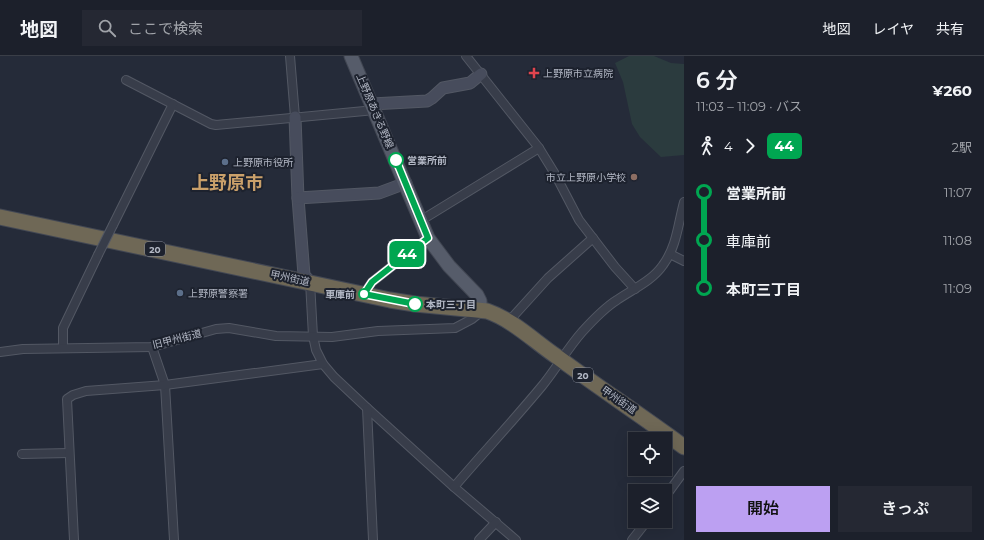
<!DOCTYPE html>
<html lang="ja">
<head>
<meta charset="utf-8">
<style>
  :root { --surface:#1c202b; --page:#252833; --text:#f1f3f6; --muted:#a0a3a9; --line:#3a3e47; --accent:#bca0f2 }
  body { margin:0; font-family:Montserrat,"Noto Sans JP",sans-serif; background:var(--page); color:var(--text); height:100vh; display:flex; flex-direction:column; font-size:15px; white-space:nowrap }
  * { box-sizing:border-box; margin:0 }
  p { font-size:13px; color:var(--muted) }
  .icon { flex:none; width:22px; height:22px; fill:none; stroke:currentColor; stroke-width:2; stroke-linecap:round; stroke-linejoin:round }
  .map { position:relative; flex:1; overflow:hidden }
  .side { display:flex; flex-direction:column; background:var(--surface); width:300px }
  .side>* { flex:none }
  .badge { padding:0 8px; border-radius:6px; font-size:14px; line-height:26px }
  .controls { position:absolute; left:628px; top:376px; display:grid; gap:8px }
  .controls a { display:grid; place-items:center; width:44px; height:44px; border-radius:0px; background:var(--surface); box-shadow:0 4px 16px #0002,0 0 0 1px var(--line); font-size:20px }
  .map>.badge { position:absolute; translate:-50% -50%; box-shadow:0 0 0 2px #fff }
  .legs { display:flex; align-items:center; gap:6px; height:44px; padding:0 12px; font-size:13px }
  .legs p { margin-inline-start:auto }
  .overview { display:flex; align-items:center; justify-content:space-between; height:68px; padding:0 12px }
  h1 { font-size:22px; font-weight:600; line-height:30px }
  .action { display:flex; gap:8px; margin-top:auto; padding:8px 12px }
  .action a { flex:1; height:46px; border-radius:0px; background:var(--accent); color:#111; font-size:16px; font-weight:600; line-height:46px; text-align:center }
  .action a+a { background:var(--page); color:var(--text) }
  ul { padding:0 12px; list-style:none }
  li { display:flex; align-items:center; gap:14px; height:48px; font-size:15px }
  li i { display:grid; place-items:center; width:6px; height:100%; margin:0 5px; background:currentColor }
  li i::after { content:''; width:10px; height:10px; margin:-5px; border:3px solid; border-radius:50%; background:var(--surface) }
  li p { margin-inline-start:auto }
  li:first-child i { background:linear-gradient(#0000 50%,currentColor 0) }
  li:last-child i { background:linear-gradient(currentColor 50%,#0000 0) }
  header { display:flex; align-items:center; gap:24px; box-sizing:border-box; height:56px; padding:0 20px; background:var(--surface); border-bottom:1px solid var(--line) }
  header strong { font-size:19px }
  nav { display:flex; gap:22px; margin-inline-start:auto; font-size:14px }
  .search { width:280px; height:36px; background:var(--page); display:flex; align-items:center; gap:10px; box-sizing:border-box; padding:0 14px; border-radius:0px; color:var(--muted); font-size:15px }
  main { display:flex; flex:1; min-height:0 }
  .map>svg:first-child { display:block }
  .green { fill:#2b3b3e }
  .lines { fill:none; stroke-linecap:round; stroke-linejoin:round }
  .street-casing { stroke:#535864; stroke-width:10 }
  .secondary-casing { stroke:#535864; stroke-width:13 }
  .primary-casing { stroke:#414652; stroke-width:15 }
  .highway-casing { stroke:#434854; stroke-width:17 }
  .street { stroke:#383d4a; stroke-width:8 }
  .secondary { stroke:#474c5c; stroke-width:11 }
  .primary { stroke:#565c6a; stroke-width:13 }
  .highway { stroke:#6f6856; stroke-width:15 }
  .street-bridge-casing { stroke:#535864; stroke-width:10; stroke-linecap:butt }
  .street-bridge { stroke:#383d4a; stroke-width:8 }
  .line-1-casing { stroke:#fff; stroke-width:9 }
  .line-1 { stroke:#00a651; stroke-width:6 }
  .health-dot { fill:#e0444e; stroke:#1d222e; stroke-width:1.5 }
  .stop-1-dot { fill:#fff; stroke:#00a651; stroke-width:2 }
  .service-dot { fill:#5c6f8a; stroke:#1d222e; stroke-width:1.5 }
  .education-dot { fill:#8d6e63; stroke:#1d222e; stroke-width:1.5 }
  .labels { text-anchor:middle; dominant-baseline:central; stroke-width:4; stroke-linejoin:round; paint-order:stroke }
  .shield { fill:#1d222e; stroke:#868b98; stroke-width:1 }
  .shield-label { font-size:9px; font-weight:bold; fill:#b3b8c5 }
  .poi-label { font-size:10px; fill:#b3b8c5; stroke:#1d222e; text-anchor:start }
  .street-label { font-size:10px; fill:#b3b8c5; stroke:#1d222e }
  .stop-label { font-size:10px; font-weight:bold; fill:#b3b8c5; stroke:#1d222e; text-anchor:start }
  .town-label { font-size:18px; font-weight:bold; fill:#caa06a; stroke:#1d222e }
</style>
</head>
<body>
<header>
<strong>地図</strong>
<div class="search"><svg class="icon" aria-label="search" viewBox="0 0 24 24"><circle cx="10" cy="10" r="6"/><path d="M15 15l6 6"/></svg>ここで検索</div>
<nav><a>地図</a><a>レイヤ</a><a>共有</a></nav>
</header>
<main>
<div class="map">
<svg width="684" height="484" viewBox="0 0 684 484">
  <rect width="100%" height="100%" fill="#252b39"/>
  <polygon class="green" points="629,0 654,0 671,7 684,8 684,99 661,101 640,81 632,68 623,26 615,7"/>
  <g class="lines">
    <g class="street-casing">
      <g id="street">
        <polyline points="290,0 295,61"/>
        <polyline points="466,0 539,92 555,118 579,164 615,211 635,233"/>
        <polyline points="126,24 211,68 216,69 375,54"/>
        <polyline points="420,165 539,92"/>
        <polyline points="113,169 173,48"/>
        <polyline points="670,198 684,205"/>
        <polyline points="310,226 313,280 316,294 323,308 334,321 367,352 454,431 516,484"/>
        <polyline points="364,238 372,226 428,182"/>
        <polyline points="509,265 548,222 593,182"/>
        <polyline points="152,291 165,329 174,484"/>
        <polyline points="63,292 63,272 98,199"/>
        <polyline points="0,296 23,293 152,291 216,273 229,272 276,280 332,281 378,275 455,272 472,263 477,259 480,254"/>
        <polyline points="367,352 373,484"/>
        <polyline points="22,398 69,397"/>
        <path d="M454,431C483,397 513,365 542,330C556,313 567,293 582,276C592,265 604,252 617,244C633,233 652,225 663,209C677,190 678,168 684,146"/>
        <polyline points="665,441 684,415"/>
        <polyline points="74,484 67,343 73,339 86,335 165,329 323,308"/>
        <polyline points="479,484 496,466"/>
        <polyline points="632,484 647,465"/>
      </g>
    </g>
    <g class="secondary-casing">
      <g id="secondary">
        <polyline points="372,48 427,45 432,42 443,32 470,27 481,18"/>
        <polyline points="295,61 298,142 304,219 310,226"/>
        <polyline points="298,142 379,137 406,127"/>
      </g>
    </g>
    <g class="primary-casing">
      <polyline id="primary" points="351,0 428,182 449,210 477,239 480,245 480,254"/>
    </g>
    <g class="highway-casing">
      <path id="highway" d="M0,161L390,244L415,248L487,255C513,264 534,285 556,300C598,331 642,360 684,391"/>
    </g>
    <use href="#street" class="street"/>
    <use href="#secondary" class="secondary"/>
    <use href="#primary" class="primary"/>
    <use href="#highway" class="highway"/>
    <g class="street-bridge-casing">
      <polyline id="street-bridge" points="98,199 113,169"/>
    </g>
    <use href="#street-bridge" class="street-bridge"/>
  </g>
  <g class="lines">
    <g class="line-1-casing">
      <polyline id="line-1" points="396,104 428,182 372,226 364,238 415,248"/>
    </g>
    <use href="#line-1" class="line-1"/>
  </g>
  <path class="health-dot" d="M532 11h4v4h4v4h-4v4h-4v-4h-4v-4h4z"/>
  <g class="stop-1-dot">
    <circle cx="396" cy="104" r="7"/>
    <circle cx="364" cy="238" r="5"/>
    <circle cx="415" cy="248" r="7"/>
  </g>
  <g class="service-dot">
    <circle cx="225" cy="106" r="4"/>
    <circle cx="180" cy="237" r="4"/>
  </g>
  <circle class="education-dot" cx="634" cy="121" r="4"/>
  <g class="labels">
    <g class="shield">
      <rect x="145" y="186" width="20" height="14" rx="3"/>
      <rect x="573" y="312" width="20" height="14" rx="3"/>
    </g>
    <g class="shield-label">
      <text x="155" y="193">20</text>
      <text x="583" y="319">20</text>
    </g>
    <g class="poi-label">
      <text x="543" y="17">上野原市立病院</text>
      <text x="233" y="106">上野原市役所</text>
      <text x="626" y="121" text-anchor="end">市立上野原小学校</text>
      <text x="188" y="237">上野原警察署</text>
    </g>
    <g class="street-label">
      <text transform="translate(375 55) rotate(67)">上野原あきる野線</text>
      <text transform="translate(290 222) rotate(12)">甲州街道</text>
      <text transform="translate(177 283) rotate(-14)">旧甲州街道</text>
      <text transform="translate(619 344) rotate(35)">甲州街道</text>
    </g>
    <g class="stop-label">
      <text x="407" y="104">営業所前</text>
      <text x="355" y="238" text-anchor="end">車庫前</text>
      <text x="426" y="248">本町三丁目</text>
    </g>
    <g class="town-label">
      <text x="227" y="127">上野原市</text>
    </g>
  </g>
</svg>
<div class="controls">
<a><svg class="icon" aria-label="locate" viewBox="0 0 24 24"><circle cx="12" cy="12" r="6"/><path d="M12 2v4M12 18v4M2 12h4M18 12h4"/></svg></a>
<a><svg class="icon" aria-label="layers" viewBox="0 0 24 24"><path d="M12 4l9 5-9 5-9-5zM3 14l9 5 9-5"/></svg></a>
</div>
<b class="badge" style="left:407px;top:198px;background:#00a651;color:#fff">44</b>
</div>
<section class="side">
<div class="overview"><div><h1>6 分</h1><p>11:03 – 11:09 · バス</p></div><b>¥260</b></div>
<div class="legs"><svg class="icon" aria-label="walk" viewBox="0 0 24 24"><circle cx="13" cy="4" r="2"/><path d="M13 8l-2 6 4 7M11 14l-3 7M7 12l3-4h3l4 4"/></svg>4<svg class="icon" aria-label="forward" viewBox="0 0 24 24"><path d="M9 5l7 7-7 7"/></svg><b class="badge" style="background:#00a651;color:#fff">44</b><p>2駅</p></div>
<ul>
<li><i style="color:#00a651"></i><b>営業所前</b><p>11:07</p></li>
<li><i style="color:#00a651"></i><span>車庫前</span><p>11:08</p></li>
<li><i style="color:#00a651"></i><b>本町三丁目</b><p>11:09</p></li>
</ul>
<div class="action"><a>開始</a><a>きっぷ</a></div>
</section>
</main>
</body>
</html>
